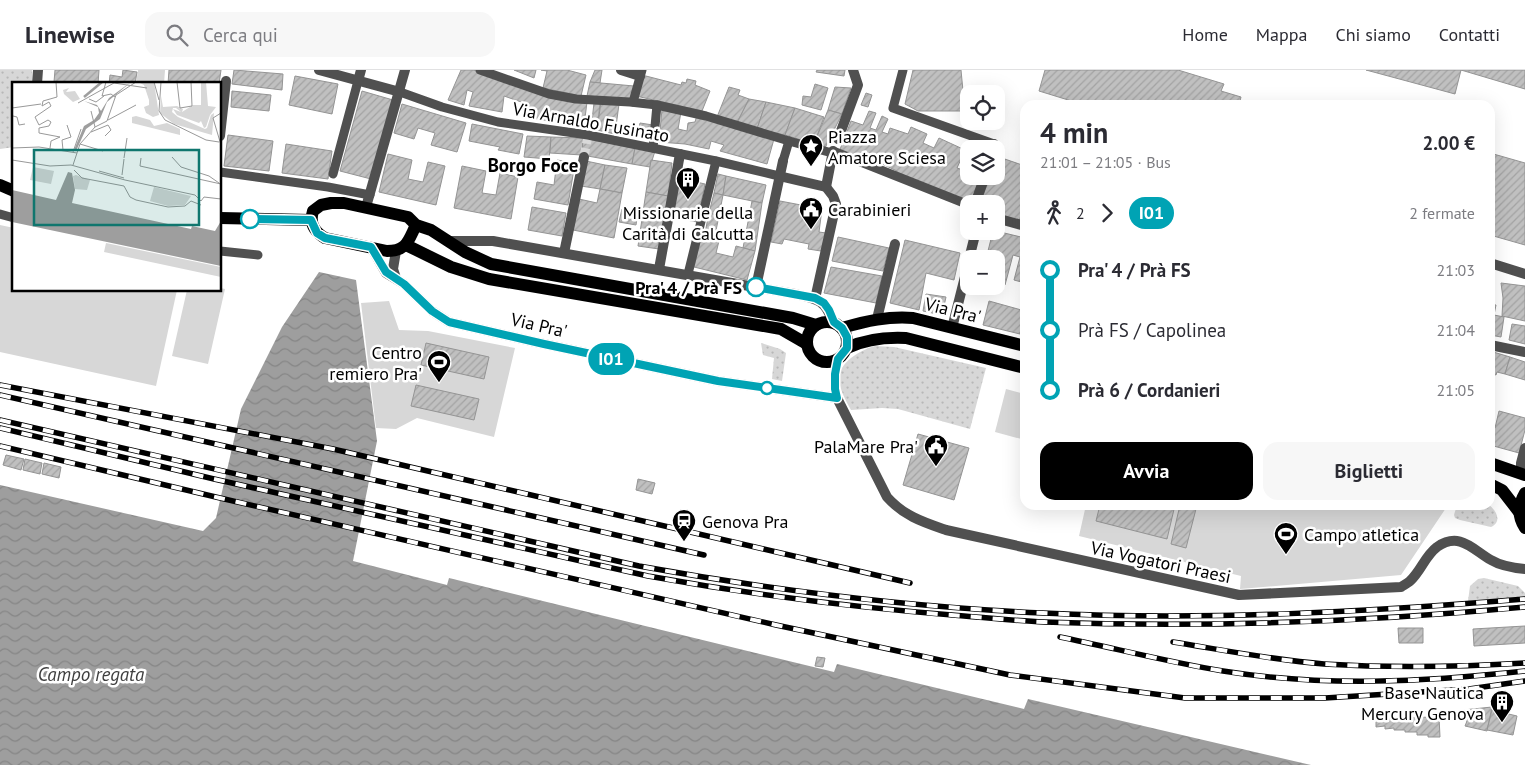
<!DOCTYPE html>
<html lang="it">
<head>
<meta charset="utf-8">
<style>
  :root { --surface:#fff; --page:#f7f7f7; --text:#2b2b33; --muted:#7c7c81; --line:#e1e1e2; --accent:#000 }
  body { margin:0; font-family:"PT Sans",sans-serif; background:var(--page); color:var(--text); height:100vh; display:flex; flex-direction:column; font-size:19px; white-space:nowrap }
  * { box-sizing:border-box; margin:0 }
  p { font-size:16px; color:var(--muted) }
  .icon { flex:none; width:28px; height:28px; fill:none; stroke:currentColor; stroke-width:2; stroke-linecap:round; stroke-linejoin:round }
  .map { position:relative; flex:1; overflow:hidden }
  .panel { position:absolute; left:1020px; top:30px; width:475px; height:410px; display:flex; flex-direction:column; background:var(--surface); border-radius:15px; box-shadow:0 5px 20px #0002 }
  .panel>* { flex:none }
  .badge { padding:0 10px; border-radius:16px; font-size:18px; line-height:32px }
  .buttons { position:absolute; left:960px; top:15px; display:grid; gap:10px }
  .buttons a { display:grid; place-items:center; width:45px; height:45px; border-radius:10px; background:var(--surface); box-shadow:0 5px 20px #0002; font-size:25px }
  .map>.badge { position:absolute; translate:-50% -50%; box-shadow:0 0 0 2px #fff }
  .legs { display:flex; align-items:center; gap:8px; height:55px; padding:0 20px; font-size:16px }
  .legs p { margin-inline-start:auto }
  .overview { display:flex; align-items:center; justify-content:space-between; height:85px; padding:0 20px }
  h1 { font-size:28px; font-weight:700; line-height:38px }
  .primary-button { display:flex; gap:10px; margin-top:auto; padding:10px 20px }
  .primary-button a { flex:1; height:58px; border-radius:15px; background:var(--accent); color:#fff; font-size:20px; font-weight:700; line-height:58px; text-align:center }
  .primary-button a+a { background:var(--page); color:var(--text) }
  ul { padding:0 20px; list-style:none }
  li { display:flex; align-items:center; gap:18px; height:60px; font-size:19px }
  li i { display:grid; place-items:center; width:8px; height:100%; margin:0 6px; background:currentColor }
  li i::after { content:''; width:12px; height:12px; margin:-6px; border:4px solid; border-radius:50%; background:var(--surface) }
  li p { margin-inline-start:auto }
  li:first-child i { background:linear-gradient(#0000 50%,currentColor 0) }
  li:last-child i { background:linear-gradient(currentColor 50%,#0000 0) }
  header { display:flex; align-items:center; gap:30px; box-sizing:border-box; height:70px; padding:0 25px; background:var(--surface); border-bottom:1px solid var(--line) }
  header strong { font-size:24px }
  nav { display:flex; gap:28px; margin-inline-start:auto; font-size:18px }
  .search { width:350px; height:45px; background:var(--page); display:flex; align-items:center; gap:12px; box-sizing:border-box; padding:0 18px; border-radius:15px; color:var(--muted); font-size:19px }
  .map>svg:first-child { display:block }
  .grass { fill:url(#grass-dots) }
  .pitch { fill:#d7d7d7 }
  .water { fill:url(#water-waves) }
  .building { fill:url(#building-hatch); stroke:#949494 }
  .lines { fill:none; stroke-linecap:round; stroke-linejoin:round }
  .pedestrian-tunnel { stroke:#d9d9d9; stroke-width:9; stroke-dasharray:9 4.5; stroke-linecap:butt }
  .pedestrian { stroke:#505050; stroke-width:9 }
  .minor { stroke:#505050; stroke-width:10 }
  .tertiary { stroke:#505050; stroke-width:10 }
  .primary { stroke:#000; stroke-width:12 }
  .rail-casing { stroke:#000; stroke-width:5.5 }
  .rail { stroke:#fff; stroke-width:4; stroke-dasharray:11; stroke-linecap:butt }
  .line-1-casing { stroke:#fff; stroke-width:11 }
  .line-1 { stroke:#00a3b4; stroke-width:8 }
  .stop-1-dot { fill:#fff; stroke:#00a3b4; stroke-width:2.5 }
  .labels { text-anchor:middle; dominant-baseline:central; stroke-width:5; stroke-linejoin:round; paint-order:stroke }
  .street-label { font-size:18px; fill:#000; stroke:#fff }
  .poi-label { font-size:18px; fill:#000; stroke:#fff; text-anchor:start }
  .stop-label { font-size:18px; font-weight:bold; fill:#000; stroke:#fff; text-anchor:end }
  .neighbourhood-label { font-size:19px; font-weight:bold; fill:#000; stroke:#fff }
  .water-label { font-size:19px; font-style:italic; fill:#3f3f3f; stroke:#fff }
  .inset-river { fill:none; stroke:#9e9e9e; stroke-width:2.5 }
  .inset-road { fill:none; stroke:#999; stroke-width:1 }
  .view { fill:#0f766e; fill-opacity:0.15; stroke:#0f766e; stroke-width:2.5 }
  .inset-edge { fill:none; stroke:#000; stroke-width:2.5 }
</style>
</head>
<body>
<header>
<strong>Linewise</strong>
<div class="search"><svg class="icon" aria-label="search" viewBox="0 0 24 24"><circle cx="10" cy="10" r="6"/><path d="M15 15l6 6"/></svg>Cerca qui</div>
<nav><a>Home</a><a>Mappa</a><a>Chi siamo</a><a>Contatti</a></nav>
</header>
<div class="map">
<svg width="1525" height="695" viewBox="0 0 1525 695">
  <defs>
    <pattern id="grass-dots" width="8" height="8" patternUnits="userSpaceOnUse" patternTransform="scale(1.25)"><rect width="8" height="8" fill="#d7d7d7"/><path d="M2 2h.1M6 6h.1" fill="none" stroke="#b7b7b7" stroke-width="1.8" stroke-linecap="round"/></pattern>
    <pattern id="water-waves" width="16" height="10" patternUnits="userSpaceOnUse" patternTransform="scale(1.25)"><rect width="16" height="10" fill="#9e9e9e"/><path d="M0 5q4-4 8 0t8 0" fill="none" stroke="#868686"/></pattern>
    <pattern id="building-hatch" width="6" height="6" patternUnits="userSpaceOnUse" patternTransform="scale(1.25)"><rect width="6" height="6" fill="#c0c0c0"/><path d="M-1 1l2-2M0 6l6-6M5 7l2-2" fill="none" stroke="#a3a3a3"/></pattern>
  </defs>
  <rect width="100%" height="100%" fill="#fff"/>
  <g class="grass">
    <polygon points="0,0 32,0 32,14 14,14 14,77 0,79"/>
    <polygon points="761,273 780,279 786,283 782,311 772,309 774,288 763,285"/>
    <path d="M875,276L894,277L986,298L970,359L898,339L882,338L851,340C846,331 840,320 839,310C838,292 861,280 875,276Z"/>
    <path d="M1457,435H1489C1497,441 1502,452 1491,457L1460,450L1455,448L1454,445Z"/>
    <polygon points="1484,508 1518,516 1525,523 1525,527 1468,531 1470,516 1478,509"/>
  </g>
  <g class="pitch">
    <polygon points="138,0 165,0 164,14 136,14"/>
    <polygon points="0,155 14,158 14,220 177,220 156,316 0,282"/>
    <polygon points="220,218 225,219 208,294 172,286 187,220 220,220"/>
    <polygon points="389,231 399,260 428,261 515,278 494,367 417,348 396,359 376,358 361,233"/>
    <polygon points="1006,319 1025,324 1025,370 995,362"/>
    <polygon points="1086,435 1448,435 1401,505 1240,519 1241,506 1079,466"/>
  </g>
  <polygon class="water" points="319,202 356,210 377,371 353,491 447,515 449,508 834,602 837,594 1024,639 1028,629 1311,695 0,695 0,415 203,461 216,448 241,339 282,257"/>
  <g class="building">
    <polygon points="55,0 99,0 98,14 54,12"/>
    <polygon points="123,0 137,2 135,14 109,14 110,5 122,7"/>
    <polygon points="169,0 221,0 219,14 168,14"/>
    <polygon points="234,0 283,4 282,20 232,14"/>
    <polygon points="461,0 473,0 587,32 584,56 524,47 527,34 504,26 502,42 469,36 473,22 467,20 464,35 448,30"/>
    <polygon points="514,0 536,0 534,8"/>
    <polygon points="541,0 567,0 586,5 581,26 543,18 547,1"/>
    <polygon points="595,0 602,0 600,13 590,12"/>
    <polygon points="817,0 845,0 844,6 816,2"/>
    <polygon points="913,0 961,0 963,21 973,20 973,24 969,24 969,34 964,34 965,41 918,41 905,34"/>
    <polygon points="1045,0 1178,0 1224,14 1221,21 1241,27 1239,35 1077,35 1078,33 1039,21"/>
    <polygon points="1366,0 1461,0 1455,24"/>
    <polygon points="1461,0 1525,0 1525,19"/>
    <polygon points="642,5 681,15 682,12 686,13 687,9 696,11 695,15 710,21 702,41 636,26"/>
    <polygon points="295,6 338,14 332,44 289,35"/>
    <polygon points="590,12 634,16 631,29 587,26"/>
    <polygon points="815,14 828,18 821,40 802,35 803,26 811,27"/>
    <polygon points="729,17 740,20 738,25 749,29 737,53 717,47"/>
    <polygon points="835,17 851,18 842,44 828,40"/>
    <polygon points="232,21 271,25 269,41 231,37"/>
    <polygon points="362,21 393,30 371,109 340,101"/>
    <polygon points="866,23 872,25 868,37 861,35"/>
    <polygon points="749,29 766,32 757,59 737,53"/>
    <polygon points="601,32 619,34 615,64 597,60"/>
    <polygon points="766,32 795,38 785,65 757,59"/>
    <polygon points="594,33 600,34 597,60 591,59"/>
    <polygon points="402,34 466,53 457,82 431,75 435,63 418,58 414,69 394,63"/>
    <polygon points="795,38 824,47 814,74 785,65"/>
    <polygon points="662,39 681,42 678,59 687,61 688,53 695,52 697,45 774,69 767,94 720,81 724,75 711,71 709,79 685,74 659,72"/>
    <polygon points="828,40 842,44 825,78 814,74"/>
    <polygon points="869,41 876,43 870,58 876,60 882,46 888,49 882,62 888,64 890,58 908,64 911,57 927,64 923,73 934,78 939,68 965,80 957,98 969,102 969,106 981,106 973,133 896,104 897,101 880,93 878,97 839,82 851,51 863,55"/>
    <polygon points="640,53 653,55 651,70 637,67"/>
    <polygon points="472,54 523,64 519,84 498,80 500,77 469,71"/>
    <polygon points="228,65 273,71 269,101 224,96"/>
    <polygon points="527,66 551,67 549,89 524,87"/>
    <polygon points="551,67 583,68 582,85 550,83"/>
    <polygon points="583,68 635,78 632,94 582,85"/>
    <polygon points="286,74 332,81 328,109 282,103"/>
    <polygon points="635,78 655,81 650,97 632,94"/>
    <polygon points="1490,83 1525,93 1525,175 1490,165"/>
    <polygon points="388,84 412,90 408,109 423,112 428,92 445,96 436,135 379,122"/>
    <polygon points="996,86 1025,96 1025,135 1019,151 996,144 996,134 980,134 990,106 996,106"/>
    <polygon points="557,90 575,93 568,135 534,129 537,112 554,115"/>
    <polygon points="651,90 672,93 668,126 646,122"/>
    <polygon points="586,91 605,95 600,119 581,116"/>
    <polygon points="605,95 627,98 622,123 600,119"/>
    <polygon points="462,96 486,101 482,123 496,125 500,103 518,107 511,149 454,138"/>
    <polygon points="718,104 726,106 723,125 714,123"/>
    <polygon points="726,106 766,115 762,133 723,125"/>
    <polygon points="679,108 705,114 697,152 671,147"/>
    <polygon points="600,119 622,123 614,168 573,160 579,129 597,133"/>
    <polygon points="646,122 668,126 659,179 638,176"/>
    <polygon points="714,123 723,125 719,146 709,143"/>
    <polygon points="752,131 762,133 755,181 743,178"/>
    <polygon points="780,131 822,139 819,162 826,163 821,181 808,179 809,174 784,169 782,174 771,172"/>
    <polygon points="532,137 566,143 562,166 528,160"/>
    <polygon points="622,139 638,142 636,155 619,152"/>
    <polygon points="709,143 719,146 714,170 704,168"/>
    <polygon points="993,161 996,161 1025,168 1025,213 1014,210 1020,187 1013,185 1005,215 996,213 996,189 986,189"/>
    <polygon points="701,167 719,171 716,183 733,187 736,176 755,181 747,210 694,197"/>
    <polygon points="838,167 889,178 883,201 832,191"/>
    <polygon points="905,170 960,183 954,210 926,203 919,240 890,233"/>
    <polygon points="831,197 882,206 876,233 824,223"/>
    <polygon points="1501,213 1525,216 1525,251 1502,246 1503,228"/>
    <polygon points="926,224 946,227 942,245 923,241"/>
    <polygon points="989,231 1025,241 1020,264 983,255"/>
    <polygon points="1490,234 1496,235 1494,245 1504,247 1501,267 1490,265"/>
    <polygon points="1025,241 1025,266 1020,264"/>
    <polygon points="1512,254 1525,256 1525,274 1509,270"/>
    <polygon points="426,273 489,287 484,309 421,295"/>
    <polygon points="1490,281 1510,287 1505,304 1497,302 1496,305 1490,303"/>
    <polygon points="1510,287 1525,292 1525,310 1505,304"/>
    <polygon points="416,315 479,329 474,350 411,336"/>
    <polygon points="1499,341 1525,348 1525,360 1519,383 1490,375 1490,356 1495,358"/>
    <polygon points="918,364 969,378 954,430 903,415"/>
    <polygon points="6,385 24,389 21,400 3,395"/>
    <polygon points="25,389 42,393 40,404 23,400"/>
    <polygon points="44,393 61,397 59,408 42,404"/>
    <polygon points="638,409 655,413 652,424 636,420"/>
    <polygon points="1100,435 1175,435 1167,469 1096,451"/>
    <polygon points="1180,435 1197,435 1186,478 1171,474"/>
    <polygon points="1525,556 1525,573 1474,576 1473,559"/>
    <polygon points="1398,558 1423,558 1423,573 1399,573"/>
    <polygon points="817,587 825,588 823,597 815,596"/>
    <polygon points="1492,637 1487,661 1465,656 1467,651 1462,649 1463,640"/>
    <polygon points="1492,640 1517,646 1513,665 1487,660"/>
    <polygon points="1439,647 1440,667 1428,667 1428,665 1417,665 1417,662 1405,662 1405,660 1394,660 1394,658 1385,659 1385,656 1376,657 1376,648"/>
  </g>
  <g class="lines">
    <polyline class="pedestrian-tunnel" points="584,87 588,65"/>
    <g class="pedestrian">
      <polyline points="480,0 549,24 576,29 630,32 657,35 706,46 789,71"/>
      <polyline points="903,0 893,38 994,74"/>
      <polyline points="400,22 442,37 498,52 588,65 716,91 779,106"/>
      <polyline points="633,32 642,0"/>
      <polyline points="653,78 657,35"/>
      <polyline points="833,81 969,135"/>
      <polyline points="783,91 789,71 832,83"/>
      <polyline points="220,102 328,117 370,125"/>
      <polyline points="333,104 358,11"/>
      <polyline points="0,144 14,148"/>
      <polyline points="220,181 258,185"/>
      <polyline points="688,204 716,91"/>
    </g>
    <g class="minor">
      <polyline points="319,0 400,22"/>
      <polyline points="621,0 640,6"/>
      <polyline points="358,11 361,0"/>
      <polyline points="37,14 38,0"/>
      <polyline points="220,66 226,11"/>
      <polyline points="838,69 858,15 853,0"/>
      <polyline points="994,79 994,74"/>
      <polyline points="779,106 826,117 833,126 836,134 815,229"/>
      <polyline points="826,117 833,81"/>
      <polyline points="975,134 985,106"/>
      <polyline points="996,148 1025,156"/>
      <path d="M448,171H493L795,224C818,229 825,230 833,252L837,253"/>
      <path d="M371,177L386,203L404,214L432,241L449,252L535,272L718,311L837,328L887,427C904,446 923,452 946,460L1239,525L1401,517C1404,515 1408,513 1410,511C1421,501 1425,486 1437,477C1460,461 1473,480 1491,490C1501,496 1514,498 1525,499"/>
      <polyline points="564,183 584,87"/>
      <polyline points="969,189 976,161"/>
      <polyline points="1490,193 1525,204"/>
      <polyline points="659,199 680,84"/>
      <polyline points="396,208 393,199 396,181"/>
      <polyline points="756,217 783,91"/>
      <polyline points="877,249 895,174"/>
      <polyline points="952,258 969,191"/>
      <polyline points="1490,275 1525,282"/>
      <polyline points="1521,403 1521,393 1525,378"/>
    </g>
    <polyline class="tertiary" points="366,137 405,0"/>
    <g class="primary">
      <polyline points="0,115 14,121"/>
      <polyline points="220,148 311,150"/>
      <path d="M416,155C408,171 407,181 387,181L325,168C315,162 309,154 313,141L321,135L331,133H344L408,147L416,155L431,160L465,182L491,194L793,248L816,255"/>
      <polyline points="406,175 451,197 489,209 781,259 807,274"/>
      <circle cx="827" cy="272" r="20"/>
      <path d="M842,258C866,251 888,246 913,248L1025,276"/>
      <path d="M847,278C866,269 885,267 906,268L1025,298"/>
      <polyline points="1490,393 1525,405"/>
      <polyline points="1490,414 1502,420 1519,442"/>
      <path d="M1525,423C1518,435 1517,446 1525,458"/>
    </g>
    <g class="rail-casing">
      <g id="rail">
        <polyline points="0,315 333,379 910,513"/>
        <polyline points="0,325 704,485"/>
        <path d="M0,350L639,496C772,520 907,537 1043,543C1203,551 1365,542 1525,529"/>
        <path d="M0,358L214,409L648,506C753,525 858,538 964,546C991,548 1017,551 1044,552C1204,558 1365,552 1525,537"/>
        <polyline points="0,376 220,428 776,555 1010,605 1185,628 1325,628 1469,619 1525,611"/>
        <path d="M1060,567C1114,578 1168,592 1223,601C1323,617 1425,612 1525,601"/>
        <path d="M1173,572C1223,580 1273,590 1324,594C1391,598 1458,597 1525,593"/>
      </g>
    </g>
    <use href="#rail" class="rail"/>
  </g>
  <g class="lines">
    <g class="line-1-casing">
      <polyline id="line-1" points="250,149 311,150 317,163 325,168 371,177 386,202 404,214 432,241 449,252 544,274 718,311 837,328 835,319 835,304 838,289 847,278 847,267 842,258 834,252 829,240 824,233 815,228 756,217"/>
    </g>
    <use href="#line-1" class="line-1"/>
  </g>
  <defs>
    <g id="sight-pin" transform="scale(1.25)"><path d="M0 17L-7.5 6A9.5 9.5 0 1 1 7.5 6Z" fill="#000" stroke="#fff"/><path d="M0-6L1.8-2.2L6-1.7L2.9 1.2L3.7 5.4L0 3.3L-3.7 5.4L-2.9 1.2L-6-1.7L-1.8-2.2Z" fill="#fff"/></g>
    <g id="building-pin" transform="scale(1.25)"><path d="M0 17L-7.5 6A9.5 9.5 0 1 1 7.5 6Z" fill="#000" stroke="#fff"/><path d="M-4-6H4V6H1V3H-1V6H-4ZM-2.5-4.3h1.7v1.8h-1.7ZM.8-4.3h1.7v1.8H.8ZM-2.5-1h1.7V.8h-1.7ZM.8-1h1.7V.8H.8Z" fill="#fff"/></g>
    <g id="civic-pin" transform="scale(1.25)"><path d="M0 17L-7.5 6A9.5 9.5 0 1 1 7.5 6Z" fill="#000" stroke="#fff"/><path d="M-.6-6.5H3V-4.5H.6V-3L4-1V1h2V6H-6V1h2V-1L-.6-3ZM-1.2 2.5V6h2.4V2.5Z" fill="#fff"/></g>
    <g id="stadium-pin" transform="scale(1.25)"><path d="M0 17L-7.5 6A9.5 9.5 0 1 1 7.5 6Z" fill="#000" stroke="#fff"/><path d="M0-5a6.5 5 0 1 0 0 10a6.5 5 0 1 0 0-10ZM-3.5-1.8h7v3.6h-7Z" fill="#fff"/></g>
    <g id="station-pin" transform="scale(1.25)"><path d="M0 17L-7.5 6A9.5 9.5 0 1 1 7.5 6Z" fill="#000" stroke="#fff"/><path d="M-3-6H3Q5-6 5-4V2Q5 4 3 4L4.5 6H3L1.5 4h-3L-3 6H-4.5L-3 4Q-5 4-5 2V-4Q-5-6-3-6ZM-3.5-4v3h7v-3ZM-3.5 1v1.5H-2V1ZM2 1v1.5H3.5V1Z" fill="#fff"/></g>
  </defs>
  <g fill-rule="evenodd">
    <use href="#sight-pin" x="811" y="76"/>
    <use href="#building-pin" x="688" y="109"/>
    <use href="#civic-pin" x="811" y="139"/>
    <use href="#stadium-pin" x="439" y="292"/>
    <use href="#civic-pin" x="936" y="376"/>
    <use href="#station-pin" x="684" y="451"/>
    <use href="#stadium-pin" x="1286" y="464"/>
    <use href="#building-pin" x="1502" y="632"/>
  </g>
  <g class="stop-1-dot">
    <circle cx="250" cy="149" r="9"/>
    <circle cx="756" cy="217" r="9"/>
    <circle cx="767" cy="318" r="6"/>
  </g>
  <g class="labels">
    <g class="street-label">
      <text transform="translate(591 52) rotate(10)">Via Arnaldo Fusinato</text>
      <text transform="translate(953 240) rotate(14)">Via Pra'</text>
      <text transform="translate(539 255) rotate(13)">Via Pra'</text>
      <text transform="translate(1161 492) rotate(12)">Via Vogatori Praesi</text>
    </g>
    <g class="poi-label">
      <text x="828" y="66">Piazza<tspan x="828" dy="21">Amatore Sciesa</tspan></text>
      <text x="828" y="139">Carabinieri</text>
      <text x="688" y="142" text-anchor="middle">Missionarie della<tspan x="688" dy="21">Carità di Calcutta</tspan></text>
      <text x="422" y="282" text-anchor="end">Centro<tspan x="422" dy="21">remiero Pra'</tspan></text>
      <text x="918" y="376" text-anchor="end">PalaMare Pra'</text>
      <text x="702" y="451">Genova Pra</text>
      <text x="1304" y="464">Campo atletica</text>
      <text x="1484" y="622" text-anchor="end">Base Nautica<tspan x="1484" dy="21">Mercury Genova</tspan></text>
    </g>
    <g class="stop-label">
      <text x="742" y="217">Pra' 4 / Prà FS</text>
    </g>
    <g class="neighbourhood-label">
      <text x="533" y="95">Borgo Foce</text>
    </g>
    <g class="water-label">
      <text x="91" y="604">Campo regata</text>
    </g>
  </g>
  <g transform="translate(12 12)">
    <rect width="209" height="209" fill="#fff"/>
    <path d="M126,0H142L147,33L141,35L134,31L132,25L137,23V18L132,3ZM181,0H194L196,24L204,25L198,33L194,45L192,46L189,39L187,41L165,33L161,27L169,30L164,26H161L160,30L166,35L193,47L195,46L199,33L202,31L200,53L162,42L148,31L149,14L151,25L165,24L171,27L170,30L181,23H189V1ZM57,6L54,10L63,9L68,17L61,20L52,12L51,8ZM124,34L138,38L142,44L155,41L168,47V53L120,41V35ZM94,161L209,185V195L92,170Z" fill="#d7d7d7"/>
    <path d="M21,85L42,89L39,102L18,98ZM64,93L78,98L75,108L63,107L61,94ZM142,105L179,114L173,123L156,124L138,119Z" fill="#d7d7d7"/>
    <path d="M119,0L95,20L88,37L74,47L64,69L62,68L72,44L82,38L87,31L86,25L72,19L85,23L89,29L97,16ZM56,90L60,91L63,108L60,121L179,147L180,144L203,149L209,139V184L0,140V108L44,118Z" fill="#9e9e9e"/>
    <path class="inset-river" d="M72,15L90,0"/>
    <path class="inset-road" d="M94,0L90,14L99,12L103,15M142,0L147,18M149,0L147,29L153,38L194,58L207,60M165,0L168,26L180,24L179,0M77,17L84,20L92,14M66,21L102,1L135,6M0,26L29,22M79,29L83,45M209,31L201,36L209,63M1,34L5,35L7,43L13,42M96,38L124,23M79,50L96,43L99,48L93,54M68,62L91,69M0,66L27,65L65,71M38,66L39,59L48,55L27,51V46L37,44L39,40L36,38L27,43L23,35L39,24L37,20L30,24L31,19L45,15L44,0M51,68L50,58L59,55L55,43M61,70L69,47M160,75L169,85L197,94L207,101M112,76L115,56M129,76L128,84L209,102M0,78L38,84L59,83L113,98M61,83L68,62L83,45L95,39L104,13L124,0M62,88L70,96L112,104L118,115L124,118L156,125L173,124L179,119L189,123M87,89L112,96M110,93L112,77M113,98L183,113L189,119L192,115M192,115L209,117"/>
    <path class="view" d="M22,68H187V143H22Z"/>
    <rect width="209" height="209" class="inset-edge"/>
  </g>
</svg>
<div class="buttons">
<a><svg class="icon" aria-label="locate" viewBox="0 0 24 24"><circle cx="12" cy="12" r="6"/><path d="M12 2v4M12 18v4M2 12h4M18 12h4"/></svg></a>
<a><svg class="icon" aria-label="layers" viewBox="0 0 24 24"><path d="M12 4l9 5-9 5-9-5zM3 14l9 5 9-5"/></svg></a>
<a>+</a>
<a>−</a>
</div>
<b class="badge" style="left:611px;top:289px;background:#00a3b4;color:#fff">I01</b>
<section class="panel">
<div class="overview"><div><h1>4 min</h1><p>21:01 – 21:05 · Bus</p></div><b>2.00 €</b></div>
<div class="legs"><svg class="icon" aria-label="walk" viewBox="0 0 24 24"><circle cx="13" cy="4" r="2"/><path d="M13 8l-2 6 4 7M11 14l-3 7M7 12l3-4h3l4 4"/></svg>2<svg class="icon" aria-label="forward" viewBox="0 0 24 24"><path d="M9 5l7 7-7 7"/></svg><b class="badge" style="background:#00a3b4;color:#fff">I01</b><p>2 fermate</p></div>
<ul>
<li><i style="color:#00a3b4"></i><b>Pra' 4 / Prà FS</b><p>21:03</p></li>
<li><i style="color:#00a3b4"></i><span>Prà FS / Capolinea</span><p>21:04</p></li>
<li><i style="color:#00a3b4"></i><b>Prà 6 / Cordanieri</b><p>21:05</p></li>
</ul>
<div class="primary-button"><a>Avvia</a><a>Biglietti</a></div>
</section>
</div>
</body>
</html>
